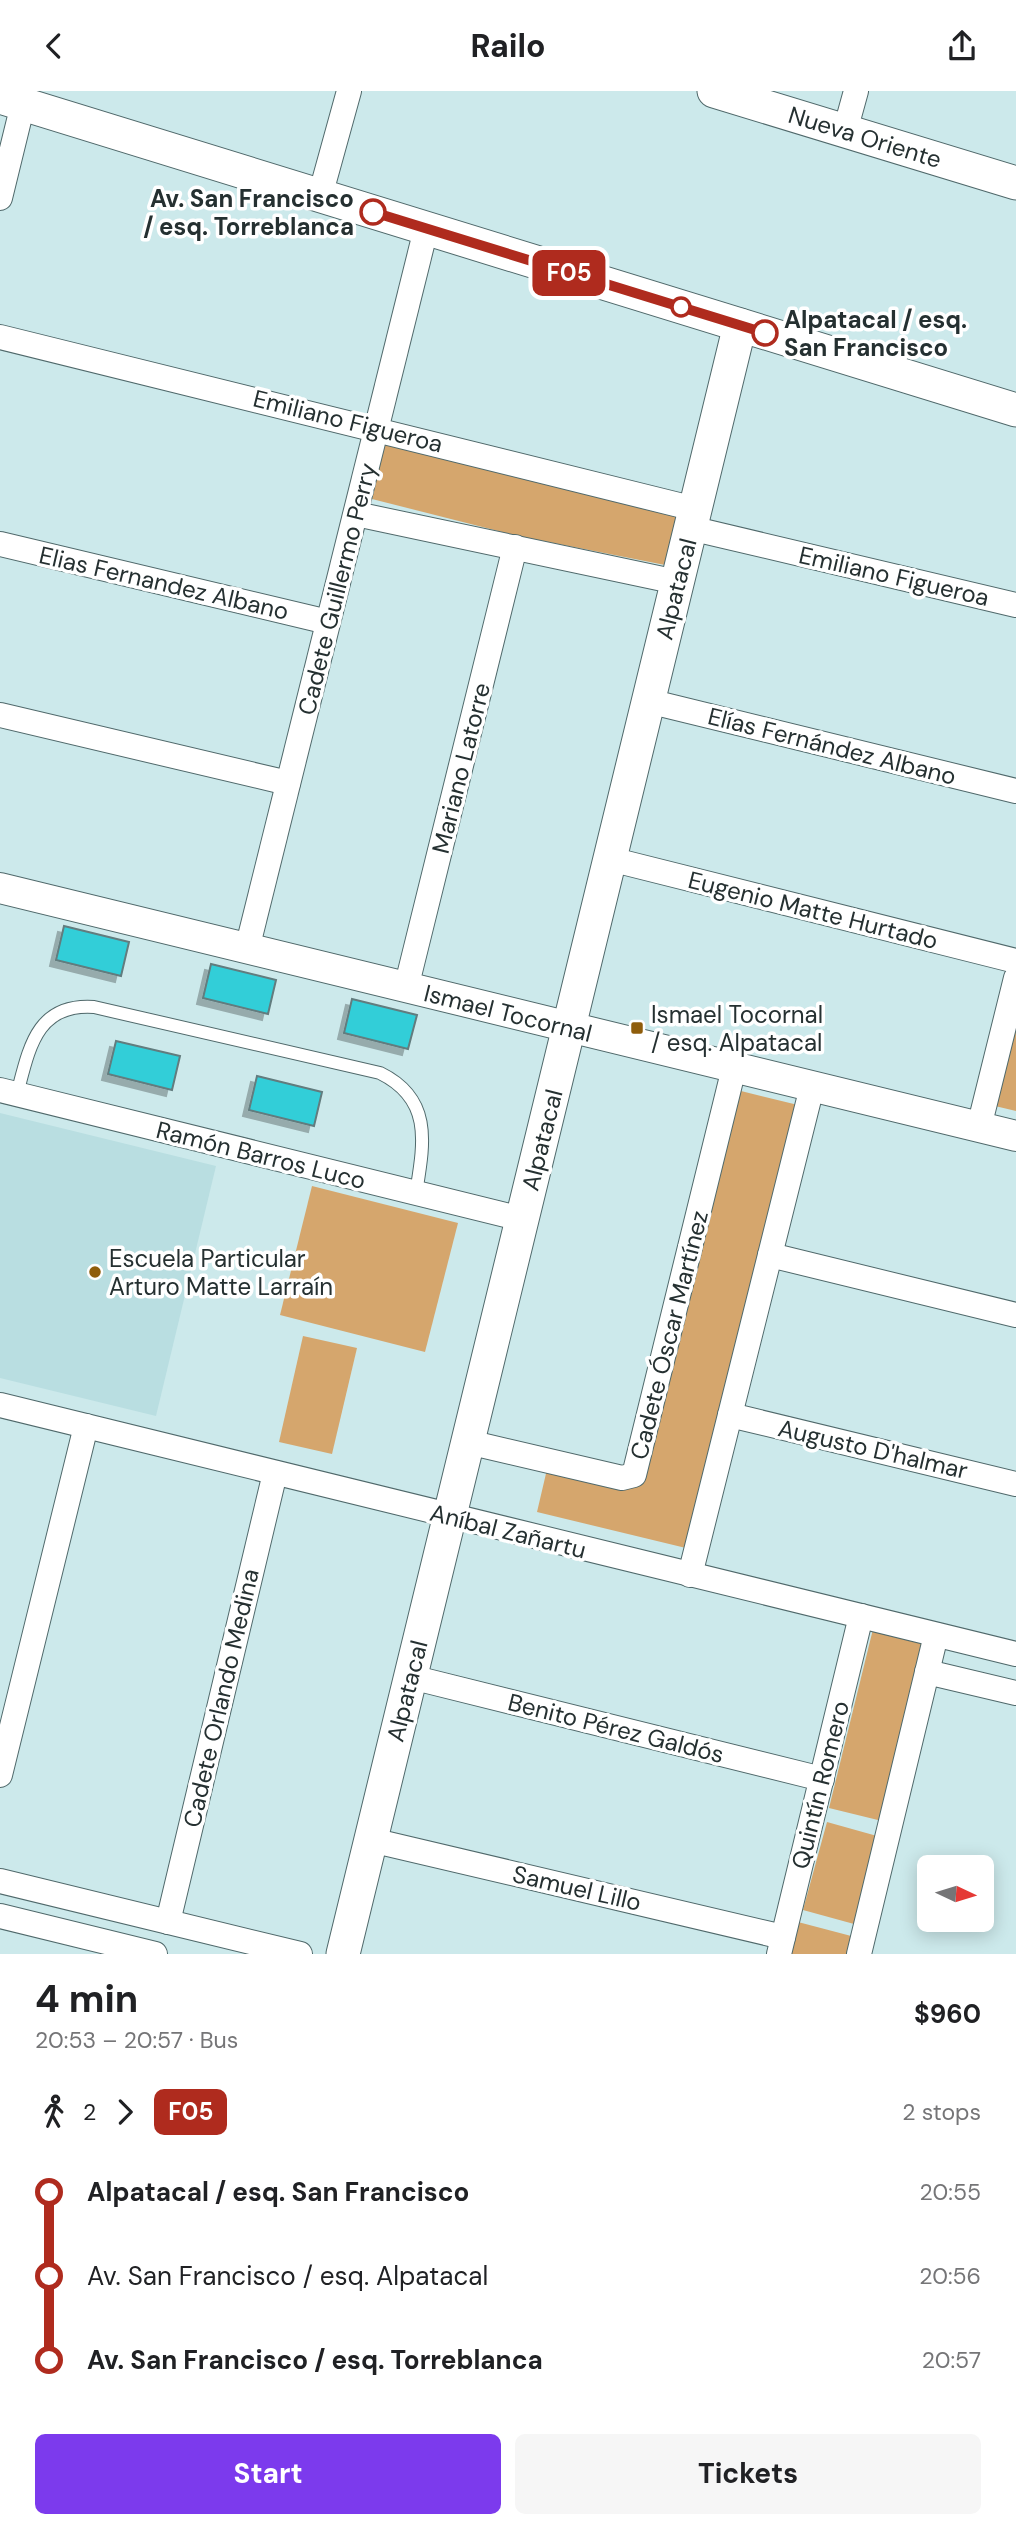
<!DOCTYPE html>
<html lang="en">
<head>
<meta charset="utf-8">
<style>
  :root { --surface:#fff; --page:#f6f6f6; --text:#202124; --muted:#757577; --accent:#7c3aed }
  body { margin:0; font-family:"DM Sans",sans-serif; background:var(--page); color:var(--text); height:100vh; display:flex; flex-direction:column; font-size:26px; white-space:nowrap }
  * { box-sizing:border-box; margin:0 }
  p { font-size:23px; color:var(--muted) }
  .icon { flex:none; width:38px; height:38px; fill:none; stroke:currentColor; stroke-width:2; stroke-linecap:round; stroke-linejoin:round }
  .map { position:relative; height:1863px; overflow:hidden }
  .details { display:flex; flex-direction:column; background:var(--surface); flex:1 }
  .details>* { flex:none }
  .badge { padding:0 14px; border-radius:10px; font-size:24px; line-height:46px }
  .needle { width:46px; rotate:94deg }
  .fabs { position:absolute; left:917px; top:1764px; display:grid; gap:14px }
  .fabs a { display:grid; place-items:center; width:77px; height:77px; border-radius:10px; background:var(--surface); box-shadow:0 4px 18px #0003; font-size:35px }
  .map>.badge { position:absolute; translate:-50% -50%; box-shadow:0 0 0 4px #fff }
  .legs { display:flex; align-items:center; gap:10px; height:77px; padding:0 35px; font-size:23px }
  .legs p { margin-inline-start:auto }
  .summary { display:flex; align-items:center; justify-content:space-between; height:119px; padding:0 35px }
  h1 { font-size:38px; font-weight:700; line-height:52px }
  .button { display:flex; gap:14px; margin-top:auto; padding:14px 35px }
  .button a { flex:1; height:80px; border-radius:10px; background:var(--accent); color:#fff; font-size:28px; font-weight:700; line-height:80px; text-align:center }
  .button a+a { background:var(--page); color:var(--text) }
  ul { padding:0 35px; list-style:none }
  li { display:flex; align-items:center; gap:24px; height:84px; font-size:26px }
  li i { display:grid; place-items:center; width:10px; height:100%; margin:0 9px; background:currentColor }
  li i::after { content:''; width:18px; height:18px; margin:-9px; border:5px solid; border-radius:50%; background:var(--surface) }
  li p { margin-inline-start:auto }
  li:first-child i { background:linear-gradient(#0000 50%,currentColor 0) }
  li:last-child i { background:linear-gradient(currentColor 50%,#0000 0) }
  header { display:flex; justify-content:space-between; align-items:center; height:91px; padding:0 35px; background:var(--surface); font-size:32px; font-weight:700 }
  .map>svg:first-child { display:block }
  .built { fill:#b9dee1 }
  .green { fill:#d5a66d }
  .building { fill:#30ced8; stroke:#627c7e; stroke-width:2; filter:url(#shadow) }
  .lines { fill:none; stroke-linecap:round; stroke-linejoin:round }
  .service-casing { stroke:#50696b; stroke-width:14 }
  .minor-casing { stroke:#50696b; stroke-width:26 }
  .tertiary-casing { stroke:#50696b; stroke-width:32 }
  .secondary-casing { stroke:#50696b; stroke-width:35 }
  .service { stroke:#fff; stroke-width:12 }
  .minor { stroke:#fff; stroke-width:24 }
  .tertiary { stroke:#fff; stroke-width:30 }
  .secondary { stroke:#fff; stroke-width:33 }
  .line-1-casing { stroke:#fff; stroke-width:16 }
  .line-1 { stroke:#af2b1e; stroke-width:10 }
  .stop-1-dot { fill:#fff; stroke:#af2b1e; stroke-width:3.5 }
  .poi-dot { fill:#8f5d0b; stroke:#fff; stroke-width:2.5 }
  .labels { text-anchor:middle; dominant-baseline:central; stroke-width:7; stroke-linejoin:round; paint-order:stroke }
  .street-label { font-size:24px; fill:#253031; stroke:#fff }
  .stop-label { font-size:24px; font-weight:bold; fill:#253031; stroke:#fff; text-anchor:end }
  .poi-label { font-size:24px; fill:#253031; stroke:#fff; text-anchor:start }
</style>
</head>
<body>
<header><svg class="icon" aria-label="back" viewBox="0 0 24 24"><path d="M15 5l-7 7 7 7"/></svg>Railo<svg class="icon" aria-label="share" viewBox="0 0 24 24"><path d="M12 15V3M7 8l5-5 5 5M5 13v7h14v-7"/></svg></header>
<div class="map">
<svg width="1016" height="1863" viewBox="0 0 1016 1863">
  <defs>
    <filter id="shadow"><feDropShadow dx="-6" dy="6" stdDeviation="0" flood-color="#0004"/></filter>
  </defs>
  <rect width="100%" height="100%" fill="#cce9eb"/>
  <polygon class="built" points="0,1022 216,1075 156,1325 0,1287"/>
  <g class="green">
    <polygon points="385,350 679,423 665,474 518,445 372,408"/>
    <polygon points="1016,933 1016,1020 995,1015"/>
    <polygon points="733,998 798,1014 690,1458 537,1421 548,1374 635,1396"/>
    <polygon points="312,1095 458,1132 425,1261 280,1224"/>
    <polygon points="303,1245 357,1257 332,1363 279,1351"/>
    <polygon points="874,1534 927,1547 882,1730 829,1717"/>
    <polygon points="827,1731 877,1745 854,1833 803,1819"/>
    <polygon points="798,1831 855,1846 850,1863 790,1863"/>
  </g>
  <g class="building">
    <polygon points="64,835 129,851 121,885 56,869"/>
    <polygon points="211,873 276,889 268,923 203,907"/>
    <polygon points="352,908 417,924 408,958 344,942"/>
    <polygon points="116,950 180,965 172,999 108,983"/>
    <polygon points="257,985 322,1001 314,1035 249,1019"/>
  </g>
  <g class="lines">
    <g class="service-casing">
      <path id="service" d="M17,1003C29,958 36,912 94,916L380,982C433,1008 424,1052 416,1102"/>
    </g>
    <g class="minor-casing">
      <g id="minor">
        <polyline points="845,40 856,0"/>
        <polyline points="320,105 349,0"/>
        <polyline points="0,107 23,13"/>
        <polyline points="0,246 695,418"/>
        <polyline points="356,423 677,491"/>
        <polyline points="690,437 1016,514"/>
        <polyline points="0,453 328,531"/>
        <polyline points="648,610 1016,700"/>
        <polyline points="0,624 288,692"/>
        <polyline points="610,768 1016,870"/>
        <polyline points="247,858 426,138"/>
        <polyline points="406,897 515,456"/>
        <polyline points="0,999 522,1128"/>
        <polyline points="979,1036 1016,887"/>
        <polyline points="770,1164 1016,1224"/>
        <polyline points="0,1314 1016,1563"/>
        <polyline points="730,1324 1016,1393"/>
        <polyline points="468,1351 622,1387 634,1384 734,977"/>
        <polyline points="690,1484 812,996"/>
        <polyline points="927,1581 1016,1602"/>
        <polyline points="411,1586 822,1688"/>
        <polyline points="0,1684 86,1335"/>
        <polyline points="371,1749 783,1846"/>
        <polyline points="0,1790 300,1863"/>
        <polyline points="0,1825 155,1863"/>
        <polyline points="168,1831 275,1382"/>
        <polyline points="779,1863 861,1525"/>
        <polyline points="859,1863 936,1544"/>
      </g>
    </g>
    <g class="tertiary-casing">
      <polyline id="tertiary" points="0,797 1016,1045"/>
    </g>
    <g class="secondary-casing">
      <g id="secondary">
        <polyline points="714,0 1016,92"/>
        <polyline points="0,6 1016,319"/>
        <polyline points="343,1863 740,234"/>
      </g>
    </g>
    <use href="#service" class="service"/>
    <use href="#minor" class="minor"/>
    <use href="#tertiary" class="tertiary"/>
    <use href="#secondary" class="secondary"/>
  </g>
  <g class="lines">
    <g class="line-1-casing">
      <polyline id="line-1" points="373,121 765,242"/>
    </g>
    <use href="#line-1" class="line-1"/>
  </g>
  <g class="stop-1-dot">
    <circle cx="373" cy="121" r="12"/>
    <circle cx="681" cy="216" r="9"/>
    <circle cx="765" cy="242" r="12"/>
  </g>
  <g class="poi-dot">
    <rect x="630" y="930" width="14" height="14" rx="3.5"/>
    <circle cx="95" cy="1181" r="7"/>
  </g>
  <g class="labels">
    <g class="street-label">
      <text transform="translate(865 46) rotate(17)">Nueva Oriente</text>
      <text transform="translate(348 330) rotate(14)">Emiliano Figueroa</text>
      <text transform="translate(894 485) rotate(13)">Emiliano Figueroa</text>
      <text transform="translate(164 492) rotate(13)">Elias Fernandez Albano</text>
      <text transform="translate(337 498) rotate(-76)">Cadete Guillermo Perry</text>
      <text transform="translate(676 498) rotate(-76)">Alpatacal</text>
      <text transform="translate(832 655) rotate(14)">Elías Fernández Albano</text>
      <text transform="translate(461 677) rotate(-76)">Mariano Latorre</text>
      <text transform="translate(813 819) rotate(14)">Eugenio Matte Hurtado</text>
      <text transform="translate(508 922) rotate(14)">Ismael Tocornal</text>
      <text transform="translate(542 1049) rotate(-76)">Alpatacal</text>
      <text transform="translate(261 1064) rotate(14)">Ramón Barros Luco</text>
      <text transform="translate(669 1244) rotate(-76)">Cadete Óscar Martínez</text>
      <text transform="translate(873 1358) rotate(13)">Augusto D'halmar</text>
      <text transform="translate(508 1440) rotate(14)">Aníbal Zañartu</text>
      <text transform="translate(407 1600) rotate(-76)">Alpatacal</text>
      <text transform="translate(221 1607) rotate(-77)">Cadete Orlando Medina</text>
      <text transform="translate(616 1637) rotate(14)">Benito Pérez Galdós</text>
      <text transform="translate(820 1694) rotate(-76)">Quintín Romero</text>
      <text transform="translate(577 1797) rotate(13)">Samuel Lillo</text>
    </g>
    <g class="stop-label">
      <text x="354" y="107">Av. San Francisco<tspan x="354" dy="28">/ esq. Torreblanca</tspan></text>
      <text x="784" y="228" text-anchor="start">Alpatacal / esq.<tspan x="784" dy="28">San Francisco</tspan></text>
    </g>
    <g class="poi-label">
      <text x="651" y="923">Ismael Tocornal<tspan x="651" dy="28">/ esq. Alpatacal</tspan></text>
      <text x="109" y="1167">Escuela Particular<tspan x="109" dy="28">Arturo Matte Larraín</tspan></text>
    </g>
  </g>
</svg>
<div class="fabs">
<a><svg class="needle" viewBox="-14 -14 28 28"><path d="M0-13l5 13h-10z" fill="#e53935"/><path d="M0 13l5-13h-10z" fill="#757577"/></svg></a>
</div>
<b class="badge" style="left:569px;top:182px;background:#af2b1e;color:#fff">F05</b>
</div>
<section class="details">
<div class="summary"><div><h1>4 min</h1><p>20:53 – 20:57 · Bus</p></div><b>$960</b></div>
<div class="legs"><svg class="icon" aria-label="walk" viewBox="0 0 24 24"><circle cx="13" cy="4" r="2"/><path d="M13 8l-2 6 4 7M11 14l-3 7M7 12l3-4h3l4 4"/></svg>2<svg class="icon" aria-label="forward" viewBox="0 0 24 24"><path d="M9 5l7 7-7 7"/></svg><b class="badge" style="background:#af2b1e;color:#fff">F05</b><p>2 stops</p></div>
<ul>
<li><i style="color:#af2b1e"></i><b>Alpatacal / esq. San Francisco</b><p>20:55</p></li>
<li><i style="color:#af2b1e"></i><span>Av. San Francisco / esq. Alpatacal</span><p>20:56</p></li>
<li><i style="color:#af2b1e"></i><b>Av. San Francisco / esq. Torreblanca</b><p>20:57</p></li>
</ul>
<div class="button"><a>Start</a><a>Tickets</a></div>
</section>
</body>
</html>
